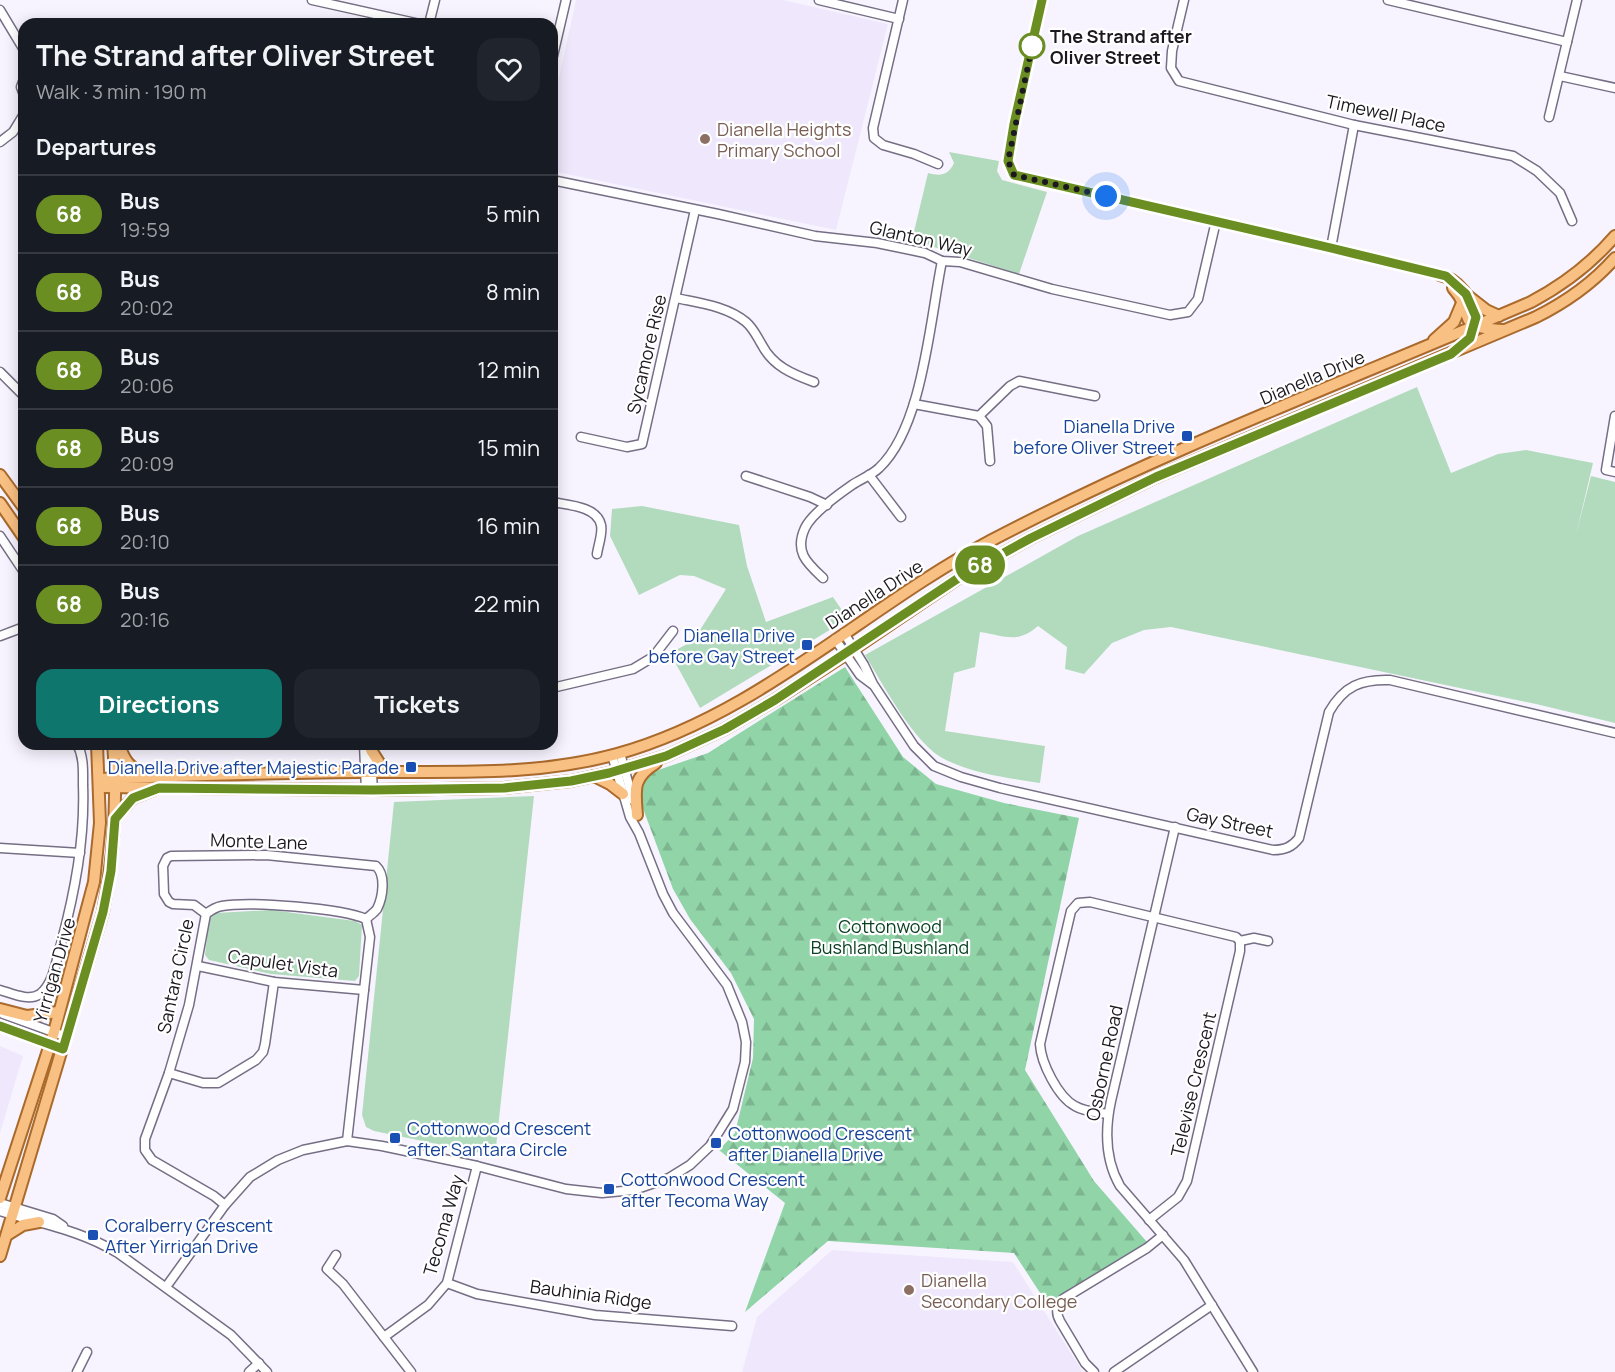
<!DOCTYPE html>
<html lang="en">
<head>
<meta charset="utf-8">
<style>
  :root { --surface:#171b24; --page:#20242c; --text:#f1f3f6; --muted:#9ea1a6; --line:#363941; --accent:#0f766e }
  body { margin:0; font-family:Manrope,sans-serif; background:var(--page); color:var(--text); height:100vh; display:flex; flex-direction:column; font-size:22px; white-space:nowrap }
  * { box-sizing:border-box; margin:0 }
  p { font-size:20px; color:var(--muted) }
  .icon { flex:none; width:33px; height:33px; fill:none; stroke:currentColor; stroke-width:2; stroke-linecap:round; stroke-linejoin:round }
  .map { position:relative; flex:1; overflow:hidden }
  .sheet { position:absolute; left:18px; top:18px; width:540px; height:732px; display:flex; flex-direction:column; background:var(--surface); border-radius:18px; box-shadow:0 3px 15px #0003 }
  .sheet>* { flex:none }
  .badge { padding:0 12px; border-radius:20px; font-size:21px; line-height:39px }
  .you { position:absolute; width:30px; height:30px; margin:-15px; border:4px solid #fff; border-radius:50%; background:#1a73e8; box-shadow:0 0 0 9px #1a73e833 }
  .map>.badge { position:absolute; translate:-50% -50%; box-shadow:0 0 0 3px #fff }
  h2 { padding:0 18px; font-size:22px; line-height:54px }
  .round { display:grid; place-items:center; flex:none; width:63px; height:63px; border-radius:18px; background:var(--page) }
  .headline { display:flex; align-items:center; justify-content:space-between; height:102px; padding:0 18px }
  h1 { font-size:28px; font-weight:700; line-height:45px }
  .primary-button { display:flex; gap:12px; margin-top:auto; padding:12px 18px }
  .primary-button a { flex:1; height:69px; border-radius:18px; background:var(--accent); color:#fff; font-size:24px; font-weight:700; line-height:69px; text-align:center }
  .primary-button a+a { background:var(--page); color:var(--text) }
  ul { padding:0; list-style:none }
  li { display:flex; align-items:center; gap:18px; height:78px; padding:0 18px; border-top:2px solid var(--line) }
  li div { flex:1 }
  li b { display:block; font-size:22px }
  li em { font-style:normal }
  li .badge { min-width:66px; font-weight:700; text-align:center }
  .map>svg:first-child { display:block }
  .built { fill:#efe8fc }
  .green { fill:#b2dbbe }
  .forest { fill:url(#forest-firs) }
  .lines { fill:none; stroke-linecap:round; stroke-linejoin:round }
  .minor-casing { stroke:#766e84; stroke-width:11 }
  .major-casing { stroke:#a96a2b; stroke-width:14 }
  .minor { stroke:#fff; stroke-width:8 }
  .major { stroke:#f9c083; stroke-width:10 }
  .line-casing { stroke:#fff; stroke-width:14 }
  .line { stroke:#6b8e23; stroke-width:9 }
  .walk { stroke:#1b1820; stroke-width:6; stroke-dasharray:0 10.8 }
  .stop-dot { fill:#fff; stroke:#6b8e23; stroke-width:3 }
  .education-dot { fill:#8d6e63; stroke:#fff; stroke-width:2 }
  .transit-dot { fill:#1a4fb4; stroke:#fff; stroke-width:2 }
  .labels { text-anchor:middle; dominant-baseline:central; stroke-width:4.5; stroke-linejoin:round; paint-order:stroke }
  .stop-label { font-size:18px; font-weight:bold; fill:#1b1820; stroke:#fff; text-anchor:start }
  .street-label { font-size:18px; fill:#1b1820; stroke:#fff }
  .education-label { font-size:18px; fill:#785e54; stroke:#fff; text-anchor:start }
  .transit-label { font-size:18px; fill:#164399; stroke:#fff; text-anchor:start }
  .park-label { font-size:18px; fill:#0a4023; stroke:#fff }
</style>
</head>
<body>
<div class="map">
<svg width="1615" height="1372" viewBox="0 0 1615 1372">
  <defs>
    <pattern id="forest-firs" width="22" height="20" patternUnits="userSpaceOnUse" patternTransform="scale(1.5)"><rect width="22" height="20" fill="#90d4a7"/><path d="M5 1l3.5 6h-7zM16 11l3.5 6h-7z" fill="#7cb58f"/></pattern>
  </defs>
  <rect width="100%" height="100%" fill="#f8f4ff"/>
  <g class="built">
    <polygon points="576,0 783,0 888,24 836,230 552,171 552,108"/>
    <polygon points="0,1046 23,1056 0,1133"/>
    <polygon points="832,1250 1013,1262 1083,1372 742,1372 757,1317"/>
  </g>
  <g class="green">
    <path d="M949,152L999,161L997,171L1002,180L1047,192L1019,274L912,240L928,173C940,176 948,176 954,163Z"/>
    <path d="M1417,387L1451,473L1498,454L1526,450L1593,463L1576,535L1591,476L1615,482V723L1536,704L1171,627L1144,630L1112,643L1084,674L1065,669L1067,647L1038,626C1017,644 1006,636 980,632L975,667L954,673L945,731L1045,746L1040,783C1008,778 975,774 946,760C915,746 883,684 865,655L1078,536Z"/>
    <polygon points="642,506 739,525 747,566 766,622 833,597 848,619 700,708 670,653 693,641 726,589 694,576 680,575 639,595 610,536 612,509"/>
    <polygon points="534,796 495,1156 374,1131 366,1127 362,1115 394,802"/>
    <polygon points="271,910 355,921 362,925 359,976 355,981 271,974 209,960 205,955 209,918 216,913"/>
  </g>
  <polygon class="forest" points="845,667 903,757 936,784 1004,803 1079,818 1025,1070 1094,1181 1147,1242 1048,1305 1014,1253 828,1241 745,1312 785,1203 719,1150 735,1133 753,1058 754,1019 731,973 690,919 673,889 632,779 708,753"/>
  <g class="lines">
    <g class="minor-casing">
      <g id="minor">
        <polyline points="312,0 420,24"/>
        <polyline points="819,0 899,19"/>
        <polyline points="903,0 873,128 874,138 883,145 914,154 938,164"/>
        <polyline points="1042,0 1014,125 1008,161 1014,175 1331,248 1440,275"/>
        <polyline points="1184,0 1172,51 1171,68 1179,81 1354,125 1513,156 1537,171 1560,193 1572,221"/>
        <polyline points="1388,0 1567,42"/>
        <polyline points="0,10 24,50"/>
        <polyline points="429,24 435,0"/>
        <polyline points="552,60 566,0"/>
        <polyline points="1560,76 1615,88"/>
        <polyline points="24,79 21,87 24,95"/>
        <polyline points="1549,117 1577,0"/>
        <polyline points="0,142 13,132 24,114"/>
        <polyline points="552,180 718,214 815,236 877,243 925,253 942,261 960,262 1052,289 1170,315 1188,312 1198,299 1216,221"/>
        <polyline points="1331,248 1354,125"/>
        <path d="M676,298C699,303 727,306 746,322C754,329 757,337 762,345C773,366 792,374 814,382"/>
        <polyline points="0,372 24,396"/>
        <polyline points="914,404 979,416"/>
        <polyline points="979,416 1010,386 1019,381 1095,396"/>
        <polyline points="979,416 987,426 990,461"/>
        <polyline points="1615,416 1606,470 1615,472"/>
        <polyline points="581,437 627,447 642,444 695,210"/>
        <polyline points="869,475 901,517"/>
        <polyline points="746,476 810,497 827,505"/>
        <path d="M552,502C567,505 597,506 601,525C603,533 598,546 597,554"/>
        <polyline points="0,536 24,572"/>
        <path d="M823,578C807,563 794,552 805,528C812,513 839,494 852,485C861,479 872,475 879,468C923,427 930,319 942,261"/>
        <path d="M844,633L864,665L873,684L914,746L934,766L961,777L1000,788L1273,850C1285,850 1292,847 1299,838L1329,712C1344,686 1361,679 1390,680L1615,733"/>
        <polyline points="0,636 24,627"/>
        <polyline points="835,639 860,675 872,684"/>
        <polyline points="552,688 633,669 653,657 673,631"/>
        <polyline points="364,744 366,790"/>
        <polyline points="370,744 373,790"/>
        <polyline points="620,753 633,800"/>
        <path d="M1175,827L1111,1101C1105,1129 1105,1160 1120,1186L1184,1260L1253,1372"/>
        <polyline points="0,848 80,853"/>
        <path d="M206,914L194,905L173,904L169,902L164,894L163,866L167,858L171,856L266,855L376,866C386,875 383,897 377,909C374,913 369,916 366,919"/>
        <polyline points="1240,941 1254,938 1268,941"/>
        <polyline points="198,966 274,982 364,990"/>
        <path d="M0,990C11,993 29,1002 40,994C54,983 56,960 61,944C75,891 85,839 83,785C83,771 84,757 77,744"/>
        <polyline points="3,1014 67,1037"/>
        <polyline points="0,1026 54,1045"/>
        <polyline points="169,1073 203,1083 218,1083 256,1060 263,1052 265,1044 274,982"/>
        <path d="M1108,1114C1097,1112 1085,1112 1075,1106C1058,1097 1041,1063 1040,1044L1071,911L1078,903L1090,902L1236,937L1240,941V951L1187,1181L1178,1197L1149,1220"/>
        <polyline points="0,1203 53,1219 63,1226"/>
        <path d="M225,1205L214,1196L152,1160L145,1150V1139L169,1073L189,1005L206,914C211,910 216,907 222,906C249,901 341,908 366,919L370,937L347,1141"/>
        <path d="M0,1211C42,1224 80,1230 118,1253L231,1335L267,1372"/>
        <polyline points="336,1255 327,1269 343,1284 411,1372"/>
        <polyline points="447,1283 477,1294 595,1315 732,1326"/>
        <polyline points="166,1287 225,1205 250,1177 278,1160 303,1150 347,1141 382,1146 477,1166 566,1189 602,1193 634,1190 669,1178 690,1165 710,1146 733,1109 745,1062 746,1042 742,1022 727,985 673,913 663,894 639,833 630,817 612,755"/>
        <polyline points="384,1337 428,1305 447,1283 477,1166"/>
        <polyline points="77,1372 87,1352"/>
        <polyline points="249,1372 259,1363"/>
        <path d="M1094,1372L1085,1363L1060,1321C1055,1312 1057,1307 1063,1299L1147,1248L1163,1235"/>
        <polyline points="1114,1372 1212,1305"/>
      </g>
    </g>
    <g class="major-casing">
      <g id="major">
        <path d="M1440,275C1456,278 1476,301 1476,318C1476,330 1470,339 1460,346"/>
        <path d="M1453,288C1478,316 1451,327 1503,330"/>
        <polyline points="1468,296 1486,310 1499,316"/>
        <polyline points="1434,340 1454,322 1462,303"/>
        <polyline points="0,475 24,508"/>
        <polyline points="0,503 24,538"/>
        <path d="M119,744C124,761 130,769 147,774"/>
        <polyline points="371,750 385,772"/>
        <polyline points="594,776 610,784 623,794"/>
        <path d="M100,779C187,775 275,773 363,772C448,771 534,777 617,754C758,715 865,607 992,540C1166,449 1350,380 1531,302C1563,285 1591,264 1615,236"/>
        <path d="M100,787L373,790L504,788L571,781L609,773L666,756L725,729L775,700L854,649L960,577L1031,538L1156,477L1536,317C1566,302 1593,283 1615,258"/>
        <path d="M637,815C635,789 632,778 656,763"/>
        <polyline points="115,818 133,798 156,789"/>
        <polyline points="0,1009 27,1016 58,1012"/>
        <polyline points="0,1198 54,1032 94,882 100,823 97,744"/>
        <polyline points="7,1235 23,1225 39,1222"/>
        <path d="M0,1256L103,912C114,856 118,801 113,744"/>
      </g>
    </g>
    <use href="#minor" class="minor"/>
    <use href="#major" class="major"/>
  </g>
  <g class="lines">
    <g class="line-casing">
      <polyline id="line" points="0,1026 63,1049 103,912 111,871 115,819 133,798 159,788 373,790 504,788 571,781 609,773 666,756 725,729 775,700 960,577 1031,538 1156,477 1451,354 1470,338 1476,317 1466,294 1446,276 1331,248 1014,175 1008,161 1014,124 1042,0"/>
    </g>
    <use href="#line" class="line"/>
    <polyline class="walk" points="1032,46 1033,42 1008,161 1014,175 1106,196"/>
  </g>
  <circle class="stop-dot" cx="1032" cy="46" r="12"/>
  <g class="education-dot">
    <circle cx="705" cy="139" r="6"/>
    <circle cx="909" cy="1290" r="6"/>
  </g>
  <g class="transit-dot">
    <rect x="1181" y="430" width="12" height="12" rx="3"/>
    <rect x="801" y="639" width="12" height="12" rx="3"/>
    <rect x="405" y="761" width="12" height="12" rx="3"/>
    <rect x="389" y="1132" width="12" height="12" rx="3"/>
    <rect x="710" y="1137" width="12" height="12" rx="3"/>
    <rect x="603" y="1183" width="12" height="12" rx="3"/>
    <rect x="87" y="1229" width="12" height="12" rx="3"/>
  </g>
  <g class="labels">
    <g class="stop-label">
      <text x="1050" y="36">The Strand after<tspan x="1050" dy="21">Oliver Street</tspan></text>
    </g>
    <g class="street-label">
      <text transform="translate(1386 113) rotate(12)">Timewell Place</text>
      <text transform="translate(921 238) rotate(13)">Glanton Way</text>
      <text transform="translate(646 354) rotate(-77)">Sycamore Rise</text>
      <text transform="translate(1312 377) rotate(-23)">Dianella Drive</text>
      <text transform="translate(874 594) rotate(-33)">Dianella Drive</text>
      <text transform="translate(1230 822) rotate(12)">Gay Street</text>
      <text transform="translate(259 841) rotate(2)">Monte Lane</text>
      <text transform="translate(283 963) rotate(8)">Capulet Vista</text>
      <text transform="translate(54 970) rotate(-74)">Yirrigan Drive</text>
      <text transform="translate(175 976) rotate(-78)">Santara Circle</text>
      <text transform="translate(1104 1063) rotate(-78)">Osborne Road</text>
      <text transform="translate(1193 1084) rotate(-77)">Televise Crescent</text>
      <text transform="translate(443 1225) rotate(-74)">Tecoma Way</text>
      <text transform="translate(591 1294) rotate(8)">Bauhinia Ridge</text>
    </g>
    <g class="education-label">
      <text x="717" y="129">Dianella Heights<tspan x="717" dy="21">Primary School</tspan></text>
      <text x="921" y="1280">Dianella<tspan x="921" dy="21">Secondary College</tspan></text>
    </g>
    <g class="transit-label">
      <text x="1175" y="426" text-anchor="end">Dianella Drive<tspan x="1175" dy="21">before Oliver Street</tspan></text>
      <text x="795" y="635" text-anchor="end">Dianella Drive<tspan x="795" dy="21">before Gay Street</tspan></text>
      <text x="399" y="767" text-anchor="end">Dianella Drive after Majestic Parade</text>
      <text x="407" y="1128">Cottonwood Crescent<tspan x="407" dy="21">after Santara Circle</tspan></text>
      <text x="728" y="1133">Cottonwood Crescent<tspan x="728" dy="21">after Dianella Drive</tspan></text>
      <text x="621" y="1179">Cottonwood Crescent<tspan x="621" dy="21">after Tecoma Way</tspan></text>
      <text x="105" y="1225">Coralberry Crescent<tspan x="105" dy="21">After Yirrigan Drive</tspan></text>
    </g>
    <g class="park-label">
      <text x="890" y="926">Cottonwood<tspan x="890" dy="21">Bushland Bushland</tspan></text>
    </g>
  </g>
</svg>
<div class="you" style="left:1106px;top:196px"></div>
<b class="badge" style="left:980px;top:565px;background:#6b8e23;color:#fff">68</b>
<section class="sheet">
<div class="headline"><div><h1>The Strand after Oliver Street</h1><p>Walk · 3 min · 190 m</p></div><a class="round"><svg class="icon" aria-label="heart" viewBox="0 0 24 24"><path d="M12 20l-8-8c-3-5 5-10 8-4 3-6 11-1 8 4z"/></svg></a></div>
<h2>Departures</h2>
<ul>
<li><span class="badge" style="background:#6b8e23;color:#fff">68</span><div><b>Bus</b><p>19:59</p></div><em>5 min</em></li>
<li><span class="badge" style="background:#6b8e23;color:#fff">68</span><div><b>Bus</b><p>20:02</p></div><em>8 min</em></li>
<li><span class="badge" style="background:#6b8e23;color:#fff">68</span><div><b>Bus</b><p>20:06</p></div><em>12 min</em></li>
<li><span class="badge" style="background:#6b8e23;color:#fff">68</span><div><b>Bus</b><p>20:09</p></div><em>15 min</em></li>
<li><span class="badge" style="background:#6b8e23;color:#fff">68</span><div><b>Bus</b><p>20:10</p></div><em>16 min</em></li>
<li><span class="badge" style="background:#6b8e23;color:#fff">68</span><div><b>Bus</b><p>20:16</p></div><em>22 min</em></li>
</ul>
<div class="primary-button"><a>Directions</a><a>Tickets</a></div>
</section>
</div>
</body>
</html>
